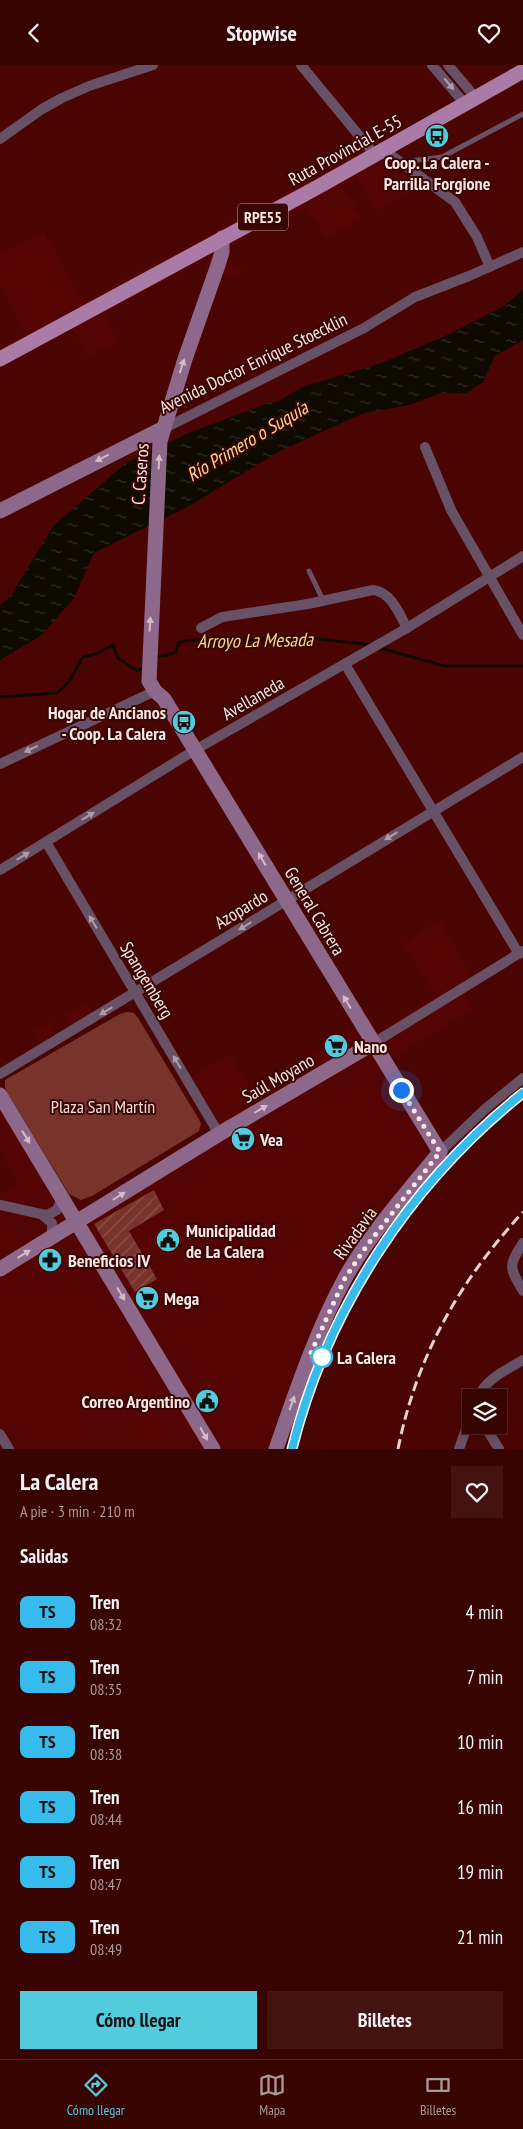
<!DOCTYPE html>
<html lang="es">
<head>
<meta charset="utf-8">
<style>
  :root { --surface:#380402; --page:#431211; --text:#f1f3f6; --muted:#ab9899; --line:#522524; --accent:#54cadd }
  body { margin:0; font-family:"PT Sans Narrow",sans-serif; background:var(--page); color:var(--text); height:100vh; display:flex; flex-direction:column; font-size:19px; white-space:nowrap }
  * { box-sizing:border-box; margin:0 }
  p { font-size:16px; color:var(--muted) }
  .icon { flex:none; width:28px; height:28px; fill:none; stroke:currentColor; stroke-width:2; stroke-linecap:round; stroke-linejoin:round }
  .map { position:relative; height:1384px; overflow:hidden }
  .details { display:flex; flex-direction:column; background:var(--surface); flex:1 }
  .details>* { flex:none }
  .badge { padding:0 10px; border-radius:8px; font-size:18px; line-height:32px }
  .buttons { position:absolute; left:462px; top:1324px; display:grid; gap:10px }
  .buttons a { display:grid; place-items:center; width:45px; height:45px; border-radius:0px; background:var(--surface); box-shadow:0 2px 8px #0003,0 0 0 1px var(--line); font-size:25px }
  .you { position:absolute; width:25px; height:25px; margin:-12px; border:4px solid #fff; border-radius:50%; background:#1a73e8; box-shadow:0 0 0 8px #1a73e833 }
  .map>.badge { position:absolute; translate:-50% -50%; box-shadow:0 0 0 2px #fff }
  h2 { padding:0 20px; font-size:19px; line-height:45px }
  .round { display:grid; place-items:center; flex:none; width:52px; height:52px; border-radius:0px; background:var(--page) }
  .headline { display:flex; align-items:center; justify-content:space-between; height:85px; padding:0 20px }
  h1 { font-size:24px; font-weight:800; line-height:38px }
  .button { display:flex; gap:10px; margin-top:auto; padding:10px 20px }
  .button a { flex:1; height:58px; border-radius:0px; background:var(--accent); color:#111; font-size:20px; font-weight:800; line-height:58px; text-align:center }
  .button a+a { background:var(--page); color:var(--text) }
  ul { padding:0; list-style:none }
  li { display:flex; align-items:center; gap:15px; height:65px; padding:0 20px }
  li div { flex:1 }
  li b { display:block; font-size:19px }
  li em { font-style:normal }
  li .badge { min-width:55px; font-weight:700; text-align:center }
  header { display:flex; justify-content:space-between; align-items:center; height:65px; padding:0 20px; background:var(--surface); font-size:22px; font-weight:800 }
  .tab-bar { display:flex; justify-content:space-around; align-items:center; height:70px; border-top:1px solid var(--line); background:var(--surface); font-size:14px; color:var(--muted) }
  .tab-bar a { display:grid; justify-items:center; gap:2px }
  .tab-bar .selected { color:var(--accent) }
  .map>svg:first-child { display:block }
  .built { fill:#540503 }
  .park { fill:#78342b }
  .garden { fill:url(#garden-furrows) }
  .water { fill:url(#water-ripples) }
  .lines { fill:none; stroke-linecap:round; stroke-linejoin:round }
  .stream { stroke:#0f0a00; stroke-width:3 }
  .lane { stroke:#685166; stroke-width:5 }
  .street { stroke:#685166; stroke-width:10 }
  .secondary { stroke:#8e688b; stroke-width:15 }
  .primary { stroke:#ab7ba7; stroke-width:15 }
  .rail { stroke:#e7d0cd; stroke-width:3; stroke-dasharray:10 5; stroke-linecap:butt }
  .oneway { fill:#b09ca5 }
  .oneway2 { fill:#d4bbc5 }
  .line-casing { stroke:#fff; stroke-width:11 }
  .line { stroke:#37bbed; stroke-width:8 }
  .walk { stroke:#f9e7e4; stroke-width:5; stroke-dasharray:0 9 }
  .stop-dot { fill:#fff; stroke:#37bbed; stroke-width:2.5 }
  .labels { text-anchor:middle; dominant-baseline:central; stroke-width:4; stroke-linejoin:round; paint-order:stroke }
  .shield { fill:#380503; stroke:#bfa3a0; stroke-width:1 }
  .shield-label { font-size:16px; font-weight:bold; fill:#f9e7e4 }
  .street-label { font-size:18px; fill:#f9e7e4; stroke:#380503 }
  .poi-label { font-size:18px; font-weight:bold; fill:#f9e7e4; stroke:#380503; text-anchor:start }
  .park-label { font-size:18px; fill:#fbdcd7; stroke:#380503 }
  .stop-label { font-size:18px; font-weight:bold; fill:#f9e7e4; stroke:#380503; text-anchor:start }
  .water-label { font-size:19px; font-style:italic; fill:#f8da8b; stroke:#380503 }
</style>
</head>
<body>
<header><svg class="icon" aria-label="back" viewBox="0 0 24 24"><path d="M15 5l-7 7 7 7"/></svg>Stopwise<svg class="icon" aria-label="heart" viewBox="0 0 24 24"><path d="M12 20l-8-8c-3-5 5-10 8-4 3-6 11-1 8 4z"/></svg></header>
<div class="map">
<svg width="523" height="1384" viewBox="0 0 523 1384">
  <defs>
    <pattern id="garden-furrows" width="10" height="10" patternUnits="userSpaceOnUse" patternTransform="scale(1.25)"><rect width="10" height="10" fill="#78342b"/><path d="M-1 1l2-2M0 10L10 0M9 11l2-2" fill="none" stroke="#8c514a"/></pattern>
    <pattern id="water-ripples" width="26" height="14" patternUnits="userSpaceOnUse" patternTransform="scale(1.25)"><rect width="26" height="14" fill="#0f0a00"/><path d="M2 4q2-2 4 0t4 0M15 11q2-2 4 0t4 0" fill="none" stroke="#332e25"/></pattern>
  </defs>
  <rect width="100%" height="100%" fill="#4a0503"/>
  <g class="built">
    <polygon points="375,79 386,96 420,121 377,145 356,113 342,121 362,153 327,173 307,141 230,181 224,197 242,203 238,213 207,203 209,192 104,248 118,277 88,291 72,263 0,303 0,281 25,268 0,220 0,189 44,167 83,237"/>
    <polygon points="439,854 477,921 464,929 474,944 389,995 448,1086 379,1173 335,1240 280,1384 0,1384 0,1130 18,1119 0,1084 0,1025 78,1148 219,1061 190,1012 230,989 250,1022 365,958 372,969 436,931 404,879"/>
    <polygon points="87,938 97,955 0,1012 0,1002 42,977 35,966 50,957 57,968 71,960 65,951"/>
  </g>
  <polygon class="park" points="127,947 134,948 138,953 201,1058 199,1066 92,1131 81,1135 69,1129 8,1029 5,1023 5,1015 120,949"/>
  <polygon class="garden" points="154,1125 164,1145 129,1166 157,1214 135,1227 94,1159"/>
  <polygon class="water" points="523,225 523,275 495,291 483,317 466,328 439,329 410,340 364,348 280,386 189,441 94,488 74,533 42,570 0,595 0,540 10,532 53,461 126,398 189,368 268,338 279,336 302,322 379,299 443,272 504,241"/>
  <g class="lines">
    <g class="stream">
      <polyline points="380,583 444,601 523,601"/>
      <polyline points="156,591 165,591 176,587 179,578 188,575 234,576 293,571 371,580"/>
      <polyline points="0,632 57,628 68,618 83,592 96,589 113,580 118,593 137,606 144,602"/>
    </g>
    <g class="lane">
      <polyline points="402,97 442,92 523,49"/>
      <polyline points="309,506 323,535"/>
    </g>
    <g class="street">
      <polyline points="301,0 375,90"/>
      <polyline points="432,0 465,39"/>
      <polyline points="448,0 476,33"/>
      <polyline points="0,74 42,44 62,33 89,21 153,0"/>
      <polyline points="384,85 455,137 477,172 490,202"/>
      <polyline points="163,364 364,263 415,232 469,211 523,187"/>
      <polyline points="425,382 451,445 523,570"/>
      <path d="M201,563L222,552L308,539L373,525C391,527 399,548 407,563"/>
      <polyline points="345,599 519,889"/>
      <polyline points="0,699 155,626"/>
      <polyline points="46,777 219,1069"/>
      <polyline points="0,805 195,685 407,563 523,491"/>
      <polyline points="372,979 523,886"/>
      <polyline points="0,1009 523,692"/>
      <polyline points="440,1087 485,1044 523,1013"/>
      <polyline points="0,1140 41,1149 47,1150 57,1145 61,1135 60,1129"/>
      <polyline points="41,1149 52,1158 52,1168 48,1174"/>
      <path d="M523,1178C508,1201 509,1202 523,1226"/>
      <path d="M478,1332C486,1314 506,1305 523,1295"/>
      <polyline points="484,1360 499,1384"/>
      <polyline points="0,1369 9,1384"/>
      <polyline points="459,1384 471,1350"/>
    </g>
    <g class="secondary">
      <path d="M222,173V187L218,200L185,294L160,376L149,616L155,626L164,634L440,1087C407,1128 369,1169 344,1215C315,1269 296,1327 276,1384"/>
      <polyline points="0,446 162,364"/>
      <polyline points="0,1030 213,1384"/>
      <polyline points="0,1204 219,1069 372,979"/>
    </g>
    <polyline class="primary" points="0,294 316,123 523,6"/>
    <path class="rail" d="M398,1384C417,1290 459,1217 523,1147"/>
  </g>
  <defs><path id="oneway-solid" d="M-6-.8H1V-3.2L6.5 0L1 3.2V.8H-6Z" transform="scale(1.25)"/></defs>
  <g class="oneway">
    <use href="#oneway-solid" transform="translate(449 19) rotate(50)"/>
    <use href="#oneway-solid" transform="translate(31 684) rotate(155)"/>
    <use href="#oneway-solid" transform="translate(88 751) rotate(-32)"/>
    <use href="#oneway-solid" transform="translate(391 771) rotate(149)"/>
    <use href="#oneway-solid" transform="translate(23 791) rotate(-31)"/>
    <use href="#oneway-solid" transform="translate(93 857) rotate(-121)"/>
    <use href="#oneway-solid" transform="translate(245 861) rotate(149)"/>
    <use href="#oneway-solid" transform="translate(106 946) rotate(149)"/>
    <use href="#oneway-solid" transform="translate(177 997) rotate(-121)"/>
  </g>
  <g class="oneway2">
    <use href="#oneway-solid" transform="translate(182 301) rotate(-72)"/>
    <use href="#oneway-solid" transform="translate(102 393) rotate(153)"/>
    <use href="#oneway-solid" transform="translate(159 397) rotate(-87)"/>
    <use href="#oneway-solid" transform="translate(150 559) rotate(-87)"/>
    <use href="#oneway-solid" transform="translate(262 794) rotate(-120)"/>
    <use href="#oneway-solid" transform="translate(347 937) rotate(-121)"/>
    <use href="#oneway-solid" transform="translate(261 1044) rotate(-30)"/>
    <use href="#oneway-solid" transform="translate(26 1072) rotate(58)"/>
    <use href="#oneway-solid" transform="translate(119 1131) rotate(-32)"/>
    <use href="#oneway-solid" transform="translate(24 1189) rotate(-31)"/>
    <use href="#oneway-solid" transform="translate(121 1229) rotate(59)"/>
    <use href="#oneway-solid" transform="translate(292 1338) rotate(-70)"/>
    <use href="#oneway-solid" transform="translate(204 1369) rotate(60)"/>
  </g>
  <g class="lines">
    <g class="line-casing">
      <path id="line" d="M292,1384C327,1244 410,1118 523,1028"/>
    </g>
    <use href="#line" class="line"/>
    <polyline class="walk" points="322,1292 309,1292 345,1213 368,1179 440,1087 401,1025"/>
  </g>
  <defs>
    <g id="bus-disc" transform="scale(1.25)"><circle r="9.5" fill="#54cadd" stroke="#380503"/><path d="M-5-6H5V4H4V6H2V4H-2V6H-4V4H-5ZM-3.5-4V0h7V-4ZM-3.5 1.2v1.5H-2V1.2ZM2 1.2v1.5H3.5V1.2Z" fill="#111"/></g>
    <g id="supermarket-disc" transform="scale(1.25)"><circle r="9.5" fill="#54cadd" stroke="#380503"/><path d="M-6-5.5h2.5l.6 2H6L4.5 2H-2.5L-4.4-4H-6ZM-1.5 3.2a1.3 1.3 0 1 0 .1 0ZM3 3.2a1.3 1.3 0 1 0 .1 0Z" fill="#111"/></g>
    <g id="civic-disc" transform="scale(1.25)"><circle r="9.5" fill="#54cadd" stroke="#380503"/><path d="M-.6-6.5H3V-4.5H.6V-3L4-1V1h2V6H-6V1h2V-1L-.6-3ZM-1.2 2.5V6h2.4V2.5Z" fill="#111"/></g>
    <g id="pharmacy-disc" transform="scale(1.25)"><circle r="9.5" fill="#54cadd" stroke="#380503"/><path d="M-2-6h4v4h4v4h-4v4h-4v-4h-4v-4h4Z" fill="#111"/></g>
  </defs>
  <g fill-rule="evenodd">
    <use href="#bus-disc" x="437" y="71"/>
    <use href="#bus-disc" x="184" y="657"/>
    <use href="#supermarket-disc" x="336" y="981"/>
    <use href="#supermarket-disc" x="243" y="1074"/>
    <use href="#civic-disc" x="168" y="1175"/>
    <use href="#pharmacy-disc" x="50" y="1195"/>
    <use href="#supermarket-disc" x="147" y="1233"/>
    <use href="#civic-disc" x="207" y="1336"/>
  </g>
  <circle class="stop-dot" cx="322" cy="1292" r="10"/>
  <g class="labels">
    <rect class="shield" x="238" y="138.5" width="50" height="27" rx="4"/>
    <g class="shield-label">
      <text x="263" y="152">RPE55</text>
    </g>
    <g class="street-label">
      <text transform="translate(345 85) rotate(-29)">Ruta Provincial E-55</text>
      <text transform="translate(253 298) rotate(-26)">Avenida Doctor Enrique Stoecklin</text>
      <text transform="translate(140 409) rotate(-86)">C. Caseros</text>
      <text transform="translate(253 633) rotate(-30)">Avellaneda</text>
      <text transform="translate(241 844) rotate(-31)">Azopardo</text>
      <text transform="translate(315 846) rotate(59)">General Cabrera</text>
      <text transform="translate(147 915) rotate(59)">Spangemberg</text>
      <text transform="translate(278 1013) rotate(-30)">Saúl Moyano</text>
      <text transform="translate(355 1168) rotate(-54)">Rivadavia</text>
    </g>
    <g class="poi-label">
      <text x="437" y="97" text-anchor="middle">Coop. La Calera -<tspan x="437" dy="21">Parrilla Forgione</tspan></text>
      <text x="166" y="647" text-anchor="end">Hogar de Ancianos<tspan x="166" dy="21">- Coop. La Calera</tspan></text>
      <text x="354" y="981">Nano</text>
      <text x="260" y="1074">Vea</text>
      <text x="186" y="1165">Municipalidad<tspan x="186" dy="21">de La Calera</tspan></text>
      <text x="68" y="1195">Beneficios IV</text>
      <text x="164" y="1233">Mega</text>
      <text x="190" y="1336" text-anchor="end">Correo Argentino</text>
    </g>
    <g class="park-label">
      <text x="103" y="1041">Plaza San Martín</text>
    </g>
    <g class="stop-label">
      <text x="337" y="1292">La Calera</text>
    </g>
    <g class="water-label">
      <text transform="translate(247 376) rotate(-31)">Río Primero o Suquía</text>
      <text transform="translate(255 575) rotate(-1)">Arroyo La Mesada</text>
    </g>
  </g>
</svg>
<div class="buttons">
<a><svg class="icon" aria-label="layers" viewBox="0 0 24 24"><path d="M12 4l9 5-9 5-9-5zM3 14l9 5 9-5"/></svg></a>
</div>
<div class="you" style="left:401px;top:1025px"></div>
</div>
<section class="details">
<div class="headline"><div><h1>La Calera</h1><p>A pie · 3 min · 210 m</p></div><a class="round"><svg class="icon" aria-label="heart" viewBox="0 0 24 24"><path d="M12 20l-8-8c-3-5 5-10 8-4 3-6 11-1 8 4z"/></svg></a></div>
<h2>Salidas</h2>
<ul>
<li><span class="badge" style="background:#37bbed;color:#111">TS</span><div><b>Tren</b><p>08:32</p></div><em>4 min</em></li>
<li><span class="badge" style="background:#37bbed;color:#111">TS</span><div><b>Tren</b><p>08:35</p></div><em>7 min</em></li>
<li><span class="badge" style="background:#37bbed;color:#111">TS</span><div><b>Tren</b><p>08:38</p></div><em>10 min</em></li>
<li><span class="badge" style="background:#37bbed;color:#111">TS</span><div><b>Tren</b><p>08:44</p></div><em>16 min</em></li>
<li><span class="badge" style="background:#37bbed;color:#111">TS</span><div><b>Tren</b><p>08:47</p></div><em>19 min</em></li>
<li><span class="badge" style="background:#37bbed;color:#111">TS</span><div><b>Tren</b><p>08:49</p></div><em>21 min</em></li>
</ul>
<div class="button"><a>Cómo llegar</a><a>Billetes</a></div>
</section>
<nav class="tab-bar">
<a class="selected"><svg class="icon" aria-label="directions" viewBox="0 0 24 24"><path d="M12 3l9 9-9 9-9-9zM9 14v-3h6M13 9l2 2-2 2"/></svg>Cómo llegar</a>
<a><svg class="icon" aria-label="map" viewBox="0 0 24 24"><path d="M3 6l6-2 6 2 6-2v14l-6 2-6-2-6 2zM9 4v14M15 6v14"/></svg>Mapa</a>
<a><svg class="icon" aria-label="tickets" viewBox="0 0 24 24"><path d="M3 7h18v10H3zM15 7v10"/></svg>Billetes</a>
</nav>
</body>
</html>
